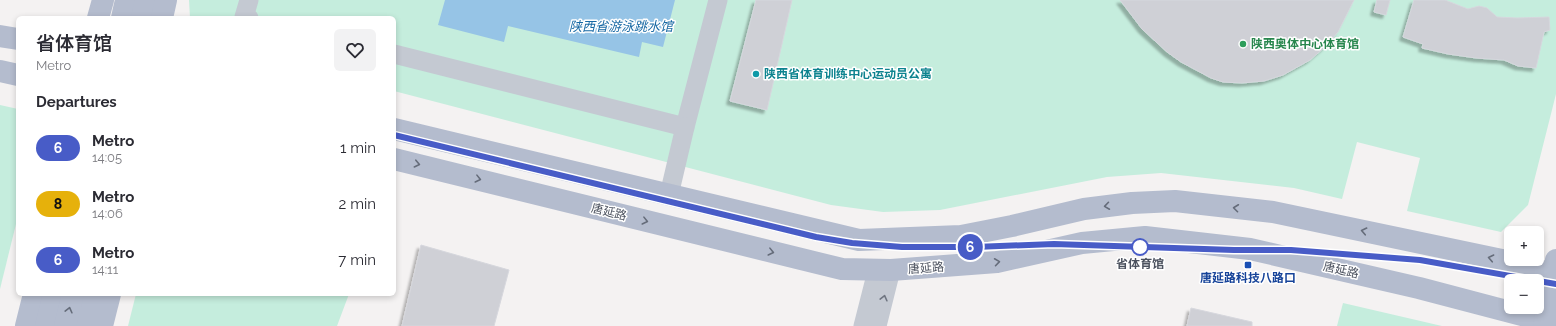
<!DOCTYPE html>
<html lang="en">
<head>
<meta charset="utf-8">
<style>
  :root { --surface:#fff; --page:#f2f2f3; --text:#2b2b33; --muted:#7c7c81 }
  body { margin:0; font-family:Raleway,"Noto Sans SC",sans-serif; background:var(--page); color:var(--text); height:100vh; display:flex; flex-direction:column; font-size:15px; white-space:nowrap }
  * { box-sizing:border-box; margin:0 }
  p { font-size:13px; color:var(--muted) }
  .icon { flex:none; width:22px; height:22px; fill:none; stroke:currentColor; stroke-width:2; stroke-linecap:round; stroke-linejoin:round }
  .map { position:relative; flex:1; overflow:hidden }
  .details { position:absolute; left:16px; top:16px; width:380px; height:280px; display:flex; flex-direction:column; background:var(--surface); border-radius:6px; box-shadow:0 2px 6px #0003 }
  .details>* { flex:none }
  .badge { padding:0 8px; border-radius:13px; font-size:14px; line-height:26px }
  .controls { position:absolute; left:1504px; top:226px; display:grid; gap:8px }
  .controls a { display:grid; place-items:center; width:40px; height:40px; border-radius:6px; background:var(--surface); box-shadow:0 2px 6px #0003; font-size:20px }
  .map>.badge { position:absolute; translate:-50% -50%; box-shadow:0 0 0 2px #fff }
  h2 { padding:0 20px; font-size:15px; line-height:36px }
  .round { display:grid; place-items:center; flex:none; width:42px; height:42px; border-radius:6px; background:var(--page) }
  .summary { display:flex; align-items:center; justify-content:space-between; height:68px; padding:0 20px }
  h1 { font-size:19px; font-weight:600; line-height:30px }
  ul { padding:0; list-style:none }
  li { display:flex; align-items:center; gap:12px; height:56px; padding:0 20px }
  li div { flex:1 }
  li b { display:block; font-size:15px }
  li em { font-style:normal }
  li .badge { min-width:44px; font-weight:700; text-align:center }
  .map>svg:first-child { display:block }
  .green { fill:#c5eddd }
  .water { fill:#96c4e6 }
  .building { fill:#cfd0d6; stroke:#d6d7dd; filter:url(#shadow) }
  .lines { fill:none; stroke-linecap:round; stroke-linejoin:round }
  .minor { stroke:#c4c9d2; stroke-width:19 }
  .major { stroke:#b4bcce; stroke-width:22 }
  .major-bridge { stroke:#b4bcce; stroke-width:22 }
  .oneway { stroke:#656c7a }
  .oneway2 { stroke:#6f7581 }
  .line-casing { stroke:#fff; stroke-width:9 }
  .line { stroke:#485cc7; stroke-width:6 }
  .leisure-dot { fill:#2e9e5b; stroke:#fff; stroke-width:1.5 }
  .culture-dot { fill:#0f9aa8; stroke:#fff; stroke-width:1.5 }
  .stop-dot { fill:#fff; stroke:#485cc7; stroke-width:2 }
  .transit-dot { fill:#1a4fb4; stroke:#fff; stroke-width:1.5 }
  .labels { text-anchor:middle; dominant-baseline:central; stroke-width:3; stroke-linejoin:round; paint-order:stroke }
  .leisure-label { font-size:12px; font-weight:bold; fill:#27864d; stroke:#fff; text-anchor:start }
  .culture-label { font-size:12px; font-weight:bold; fill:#0d838f; stroke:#fff; text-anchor:start }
  .street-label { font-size:12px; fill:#4b515e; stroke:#fff }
  .stop-label { font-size:12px; font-weight:bold; fill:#4b515e; stroke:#fff }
  .transit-label { font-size:12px; font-weight:bold; fill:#164399; stroke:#fff }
  .water-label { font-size:13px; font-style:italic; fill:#1869a4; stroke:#fff }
</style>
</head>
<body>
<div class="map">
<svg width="1556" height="326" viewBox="0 0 1556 326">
  <defs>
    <filter id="shadow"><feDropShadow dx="-3.5" dy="3.5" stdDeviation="1" flood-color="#0004"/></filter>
  </defs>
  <rect width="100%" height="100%" fill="#f4f2f2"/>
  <g class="green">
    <polygon points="189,0 1556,0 1556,94 1528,205 1501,232 1407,211 1420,158 1357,142 1342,199 1294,188 1161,173 1107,177 940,210 883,212 831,205 394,91 394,18 190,18"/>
    <polygon points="0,105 18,109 18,216 0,289"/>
    <polygon points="136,294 349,294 337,326 128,326"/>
    <polygon points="1343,303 1442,326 1337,326"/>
  </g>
  <polygon class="water" points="445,0 675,0 663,47 642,42 639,57 508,26 504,42 438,25"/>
  <g class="building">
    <polygon points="756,0 792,0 767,110 730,101"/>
    <polygon points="1120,0 1354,0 1338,32 1325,47 1310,60 1283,75 1264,81 1242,83 1223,82 1211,78 1181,62 1167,52 1142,29"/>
    <polygon points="1377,0 1390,0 1386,15 1374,12"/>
    <polygon points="1414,0 1445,0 1468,9 1479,6 1487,8 1497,17 1517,18 1549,17 1550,30 1544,32 1536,68 1518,66 1504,60 1476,58 1448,54 1422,48 1423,44 1403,37"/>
    <polygon points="421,245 509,270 494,326 402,326"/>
    <polygon points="1191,308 1252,322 1252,326 1187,326"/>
  </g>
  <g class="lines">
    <g class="minor">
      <polyline points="249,0 244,17 249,18"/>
      <polyline points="394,54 685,127 718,0"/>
      <polyline points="669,195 685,127"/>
      <polyline points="863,326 877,271"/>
      <polyline points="877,326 891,270"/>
    </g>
    <g class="major">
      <polyline points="98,18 103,0"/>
      <polyline points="122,18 126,0"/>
      <polyline points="142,18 146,0"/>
      <polyline points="162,18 166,0"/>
      <polyline points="0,36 18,39"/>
      <polyline points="0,71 18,75"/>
      <polyline points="394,129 859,240 961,236 1012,226 1084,209 1132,203 1175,201 1273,212 1502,260 1556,275"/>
      <polyline points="394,159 842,269 891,270 997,262 1082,243 1145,237 1250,249 1419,288 1556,324"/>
      <polyline points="26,326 34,294"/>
      <polyline points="46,326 54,294"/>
      <polyline points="83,326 91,294"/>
      <polyline points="102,326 110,294"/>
      <polyline points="1544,326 1556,260"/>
    </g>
    <polyline class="major-bridge" points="65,326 73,294"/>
  </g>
  <defs><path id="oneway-chevron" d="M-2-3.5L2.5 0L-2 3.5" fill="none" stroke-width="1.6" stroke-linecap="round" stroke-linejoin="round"/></defs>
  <g class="oneway">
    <use href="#oneway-chevron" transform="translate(417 164) rotate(13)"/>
    <use href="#oneway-chevron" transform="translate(478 179) rotate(14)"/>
    <use href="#oneway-chevron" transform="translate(1107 206) rotate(172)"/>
    <use href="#oneway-chevron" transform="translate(1236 208) rotate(-173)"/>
    <use href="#oneway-chevron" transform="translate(645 221) rotate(14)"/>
    <use href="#oneway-chevron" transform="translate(1364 231) rotate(-168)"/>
    <use href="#oneway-chevron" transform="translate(771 252) rotate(14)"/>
    <use href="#oneway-chevron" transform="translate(1491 258) rotate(-168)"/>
    <use href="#oneway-chevron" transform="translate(997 262) rotate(-8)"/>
    <use href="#oneway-chevron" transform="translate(69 310) rotate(-76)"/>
  </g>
  <use class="oneway2" href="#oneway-chevron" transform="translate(884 298) rotate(-76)"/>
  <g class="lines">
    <g class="line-casing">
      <polyline id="line" points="394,135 816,237 852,243 902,247 975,247 1054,244 1234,250 1291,250 1420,260 1556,284"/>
    </g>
    <use href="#line" class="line"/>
  </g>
  <circle class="leisure-dot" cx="1243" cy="44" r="4"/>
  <circle class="culture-dot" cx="756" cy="74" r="4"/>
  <circle class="stop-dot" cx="1140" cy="247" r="8"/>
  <rect class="transit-dot" x="1244" y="261" width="8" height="8" rx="2"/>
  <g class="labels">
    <g class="leisure-label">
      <text x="1251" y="44">陕西奥体中心体育馆</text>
    </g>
    <g class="culture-label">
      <text x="764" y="74">陕西省体育训练中心运动员公寓</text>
    </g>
    <g class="street-label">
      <text transform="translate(609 212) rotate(14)">唐延路</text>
      <text transform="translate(926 268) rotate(-4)">唐延路</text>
      <text transform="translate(1341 270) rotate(13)">唐延路</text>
    </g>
    <g class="stop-label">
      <text x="1140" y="264">省体育馆</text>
    </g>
    <g class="transit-label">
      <text x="1248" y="278">唐延路科技八路口</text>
    </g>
    <g class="water-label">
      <text x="621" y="26">陕西省游泳跳水馆</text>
    </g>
  </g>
</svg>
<div class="controls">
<a>+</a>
<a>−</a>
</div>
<b class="badge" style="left:970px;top:247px;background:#485cc7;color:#fff">6</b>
<section class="details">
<div class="summary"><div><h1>省体育馆</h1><p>Metro</p></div><a class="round"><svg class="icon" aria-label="heart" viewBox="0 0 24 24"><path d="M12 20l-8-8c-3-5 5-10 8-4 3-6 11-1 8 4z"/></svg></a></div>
<h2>Departures</h2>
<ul>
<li><span class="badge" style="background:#485cc7;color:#fff">6</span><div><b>Metro</b><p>14:05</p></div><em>1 min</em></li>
<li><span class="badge" style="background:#e6b10b;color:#111">8</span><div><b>Metro</b><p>14:06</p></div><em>2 min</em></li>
<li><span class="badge" style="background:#485cc7;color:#fff">6</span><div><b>Metro</b><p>14:11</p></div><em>7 min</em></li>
</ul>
</section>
</div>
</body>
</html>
